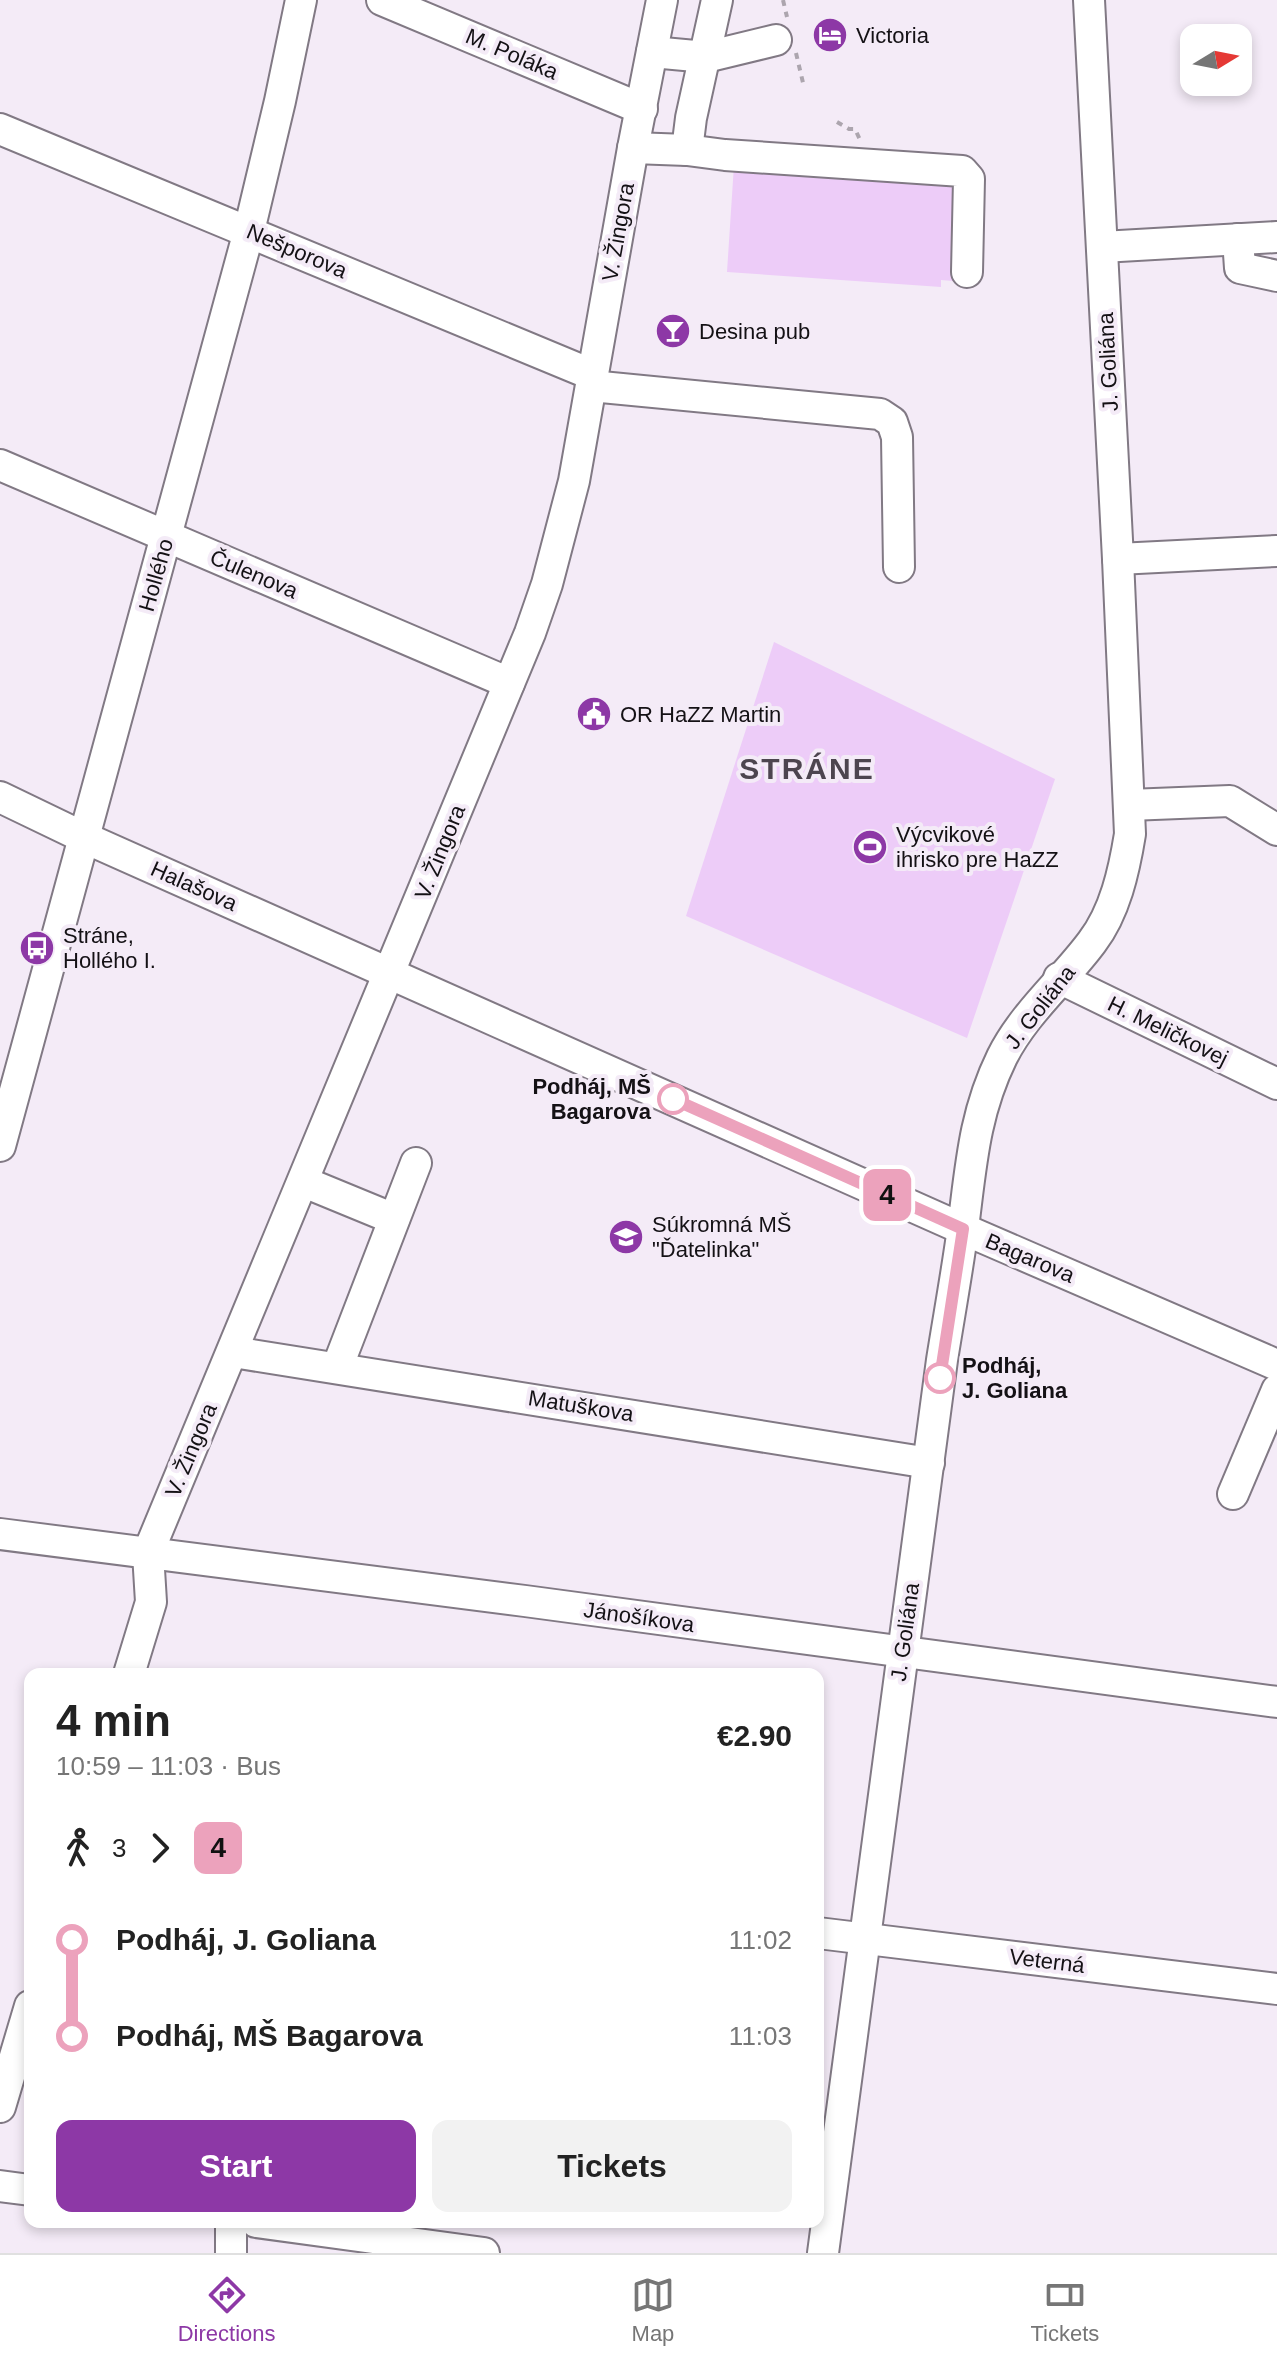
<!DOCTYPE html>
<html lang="en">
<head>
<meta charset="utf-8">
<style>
  :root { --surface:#fff; --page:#f2f2f2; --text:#222; --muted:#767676; --line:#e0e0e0; --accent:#8d38a6 }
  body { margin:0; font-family:Helvetica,sans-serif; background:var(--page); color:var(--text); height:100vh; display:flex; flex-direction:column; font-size:30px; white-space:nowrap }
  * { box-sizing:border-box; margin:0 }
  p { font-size:26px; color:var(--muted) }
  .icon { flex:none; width:44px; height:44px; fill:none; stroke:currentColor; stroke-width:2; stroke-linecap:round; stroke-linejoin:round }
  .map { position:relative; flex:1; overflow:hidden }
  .drawer { position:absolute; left:24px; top:1668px; width:800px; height:560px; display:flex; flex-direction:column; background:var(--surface); border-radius:16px; box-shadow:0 4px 12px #0003 }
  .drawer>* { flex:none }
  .badge { padding:0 16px; border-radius:12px; font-size:28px; line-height:52px }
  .needle { width:52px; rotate:80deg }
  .fabs { position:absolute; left:1180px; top:24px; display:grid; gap:16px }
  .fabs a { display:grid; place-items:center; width:72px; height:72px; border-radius:16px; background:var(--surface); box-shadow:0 4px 12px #0003; font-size:40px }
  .map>.badge { position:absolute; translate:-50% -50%; box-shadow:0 0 0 4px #fff }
  .legs { display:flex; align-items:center; gap:12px; height:88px; padding:0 32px; font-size:26px }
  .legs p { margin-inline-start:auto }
  .summary { display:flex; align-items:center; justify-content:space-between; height:136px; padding:0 32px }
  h1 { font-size:44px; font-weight:700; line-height:60px }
  .action { display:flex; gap:16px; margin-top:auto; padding:16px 32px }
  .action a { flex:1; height:92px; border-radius:16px; background:var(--accent); color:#fff; font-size:32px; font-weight:700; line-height:92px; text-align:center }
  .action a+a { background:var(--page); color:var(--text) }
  ul { padding:0 32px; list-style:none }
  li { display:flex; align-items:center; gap:28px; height:96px; font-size:30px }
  li i { display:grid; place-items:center; width:12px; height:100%; margin:0 10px; background:currentColor }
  li i::after { content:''; width:20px; height:20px; margin:-10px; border:6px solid; border-radius:50%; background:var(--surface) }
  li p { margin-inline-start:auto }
  li:first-child i { background:linear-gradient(#0000 50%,currentColor 0) }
  li:last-child i { background:linear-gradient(currentColor 50%,#0000 0) }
  .menu { display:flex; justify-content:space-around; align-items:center; height:112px; border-top:2px solid var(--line); background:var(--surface); font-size:22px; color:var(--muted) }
  .menu a { display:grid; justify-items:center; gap:4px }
  .menu .current { color:var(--accent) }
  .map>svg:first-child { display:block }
  .green { fill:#edccf8 }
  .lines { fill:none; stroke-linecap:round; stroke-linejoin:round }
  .minor-casing { stroke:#817984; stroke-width:34 }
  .path { stroke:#aca5ae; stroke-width:4; stroke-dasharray:6 6; stroke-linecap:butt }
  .minor { stroke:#fff; stroke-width:30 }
  .line-1-casing { stroke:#fff; stroke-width:18 }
  .line-1 { stroke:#eca2bc; stroke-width:12 }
  .stop-1-dot { fill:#fff; stroke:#eca2bc; stroke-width:4 }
  .labels { text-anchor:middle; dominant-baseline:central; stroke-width:8; stroke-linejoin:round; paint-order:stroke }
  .poi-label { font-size:22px; fill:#141115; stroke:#f4ebf7; text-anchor:start }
  .street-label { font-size:22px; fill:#141115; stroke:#f4ebf7 }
  .stop-label { font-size:22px; font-weight:bold; fill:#141115; stroke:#f4ebf7; text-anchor:end }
  .district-label { font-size:30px; font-weight:bold; letter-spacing:2px; fill:#4d454f; stroke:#f4ebf7 }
</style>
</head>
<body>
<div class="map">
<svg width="1277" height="2253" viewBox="0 0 1277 2253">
  <rect width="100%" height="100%" fill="#f4ebf7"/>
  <g class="green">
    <polygon points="734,165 960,177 953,281 941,280 941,287 727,272"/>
    <polygon points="774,642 1055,779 967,1038 686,916"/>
  </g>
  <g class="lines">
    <g class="minor-casing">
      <g id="minor">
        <polyline points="382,0 642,109"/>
        <polyline points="652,52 706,57 776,40"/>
        <polyline points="0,129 593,375"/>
        <polyline points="633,148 687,150 691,118 717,0"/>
        <polyline points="687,150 725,155 962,171 969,179 967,272"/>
        <polyline points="1238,239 1240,268 1277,276"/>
        <polyline points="1102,247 1277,237"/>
        <polyline points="591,386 880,414 892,422 897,437 899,567"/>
        <polyline points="0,465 509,683"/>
        <polyline points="1118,559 1277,551"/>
        <polyline points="0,797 83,837 963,1229 1277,1365"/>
        <polyline points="1129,805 1230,801 1277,830"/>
        <polyline points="1059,978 1277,1084"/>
        <polyline points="0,1146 249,231 280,101 301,0"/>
        <polyline points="304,1182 394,1219"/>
        <polyline points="233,1352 929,1463"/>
        <polyline points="337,1368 416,1163"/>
        <polyline points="1233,1494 1277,1390"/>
        <polyline points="0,1534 525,1601 1277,1702"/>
        <polyline points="129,1674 151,1602 148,1553 530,633 547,584 574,481 633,148 662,0"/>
        <polyline points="818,1933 1277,1989"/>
        <polyline points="0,2107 30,2006"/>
        <polyline points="0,2186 30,2190"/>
        <polyline points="256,2222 484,2253"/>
        <polyline points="231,2253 231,2222"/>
        <path d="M823,2253L942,1360C949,1316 957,1272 963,1228C971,1166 974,1114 1002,1057C1024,1013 1063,981 1092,942C1115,912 1124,871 1130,834L1118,559L1089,0"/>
      </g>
    </g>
    <g class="path">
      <polyline points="783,0 787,17"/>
      <polyline points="796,53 804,87"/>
      <polyline points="837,122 849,129 855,129 861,142"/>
    </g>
    <use href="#minor" class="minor"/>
  </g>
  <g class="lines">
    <g class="line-1-casing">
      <polyline id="line-1" points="673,1099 963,1229 940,1378"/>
    </g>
    <use href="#line-1" class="line-1"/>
  </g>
  <defs>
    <g id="hotel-disc" transform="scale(1.8)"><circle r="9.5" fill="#8d38a6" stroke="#f4ebf7"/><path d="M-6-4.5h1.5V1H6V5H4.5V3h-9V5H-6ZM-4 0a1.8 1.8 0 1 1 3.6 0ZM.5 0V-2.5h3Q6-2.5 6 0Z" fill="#fff"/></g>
    <g id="bar-disc" transform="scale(1.8)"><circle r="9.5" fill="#8d38a6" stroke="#f4ebf7"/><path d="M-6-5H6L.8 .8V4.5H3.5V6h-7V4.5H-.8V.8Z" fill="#fff"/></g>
    <g id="civic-disc" transform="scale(1.8)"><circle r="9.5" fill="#8d38a6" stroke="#f4ebf7"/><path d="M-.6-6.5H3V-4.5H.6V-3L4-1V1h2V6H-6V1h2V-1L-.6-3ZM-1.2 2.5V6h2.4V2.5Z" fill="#fff"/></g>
    <g id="stadium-disc" transform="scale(1.8)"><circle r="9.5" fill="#8d38a6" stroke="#f4ebf7"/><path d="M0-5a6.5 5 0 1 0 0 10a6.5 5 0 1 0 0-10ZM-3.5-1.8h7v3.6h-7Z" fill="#fff"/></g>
    <g id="bus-disc" transform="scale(1.8)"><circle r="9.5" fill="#8d38a6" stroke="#f4ebf7"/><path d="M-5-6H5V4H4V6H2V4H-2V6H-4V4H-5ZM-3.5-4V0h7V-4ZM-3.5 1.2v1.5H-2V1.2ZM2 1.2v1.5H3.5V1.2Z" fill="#fff"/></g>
    <g id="school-disc" transform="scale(1.8)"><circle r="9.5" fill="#8d38a6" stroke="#f4ebf7"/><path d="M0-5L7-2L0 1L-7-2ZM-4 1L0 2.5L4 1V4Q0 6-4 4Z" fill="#fff"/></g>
  </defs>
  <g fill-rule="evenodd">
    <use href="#hotel-disc" x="830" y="35"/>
    <use href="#bar-disc" x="673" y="331"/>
    <use href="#civic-disc" x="594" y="714"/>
    <use href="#stadium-disc" x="870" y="847"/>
    <use href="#bus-disc" x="37" y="948"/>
    <use href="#school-disc" x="626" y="1237"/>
  </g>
  <g class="stop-1-dot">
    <circle cx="673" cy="1099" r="14"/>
    <circle cx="940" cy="1378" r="14"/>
  </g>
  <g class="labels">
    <g class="poi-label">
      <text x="856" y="35">Victoria</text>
      <text x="699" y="331">Desina pub</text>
      <text x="620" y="714">OR HaZZ Martin</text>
      <text x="896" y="834">Výcvikové<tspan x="896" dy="25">ihrisko pre HaZZ</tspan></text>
      <text x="63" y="935">Stráne,<tspan x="63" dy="25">Hollého I.</tspan></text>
      <text x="652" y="1224">Súkromná MŠ<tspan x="652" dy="25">"Ďatelinka"</tspan></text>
    </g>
    <g class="street-label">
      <text transform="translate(512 54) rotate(23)">M. Poláka</text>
      <text transform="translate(618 232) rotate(-80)">V. Žingora</text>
      <text transform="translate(297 251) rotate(23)">Nešporova</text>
      <text transform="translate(1108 362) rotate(-93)">J. Goliána</text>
      <text transform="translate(254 574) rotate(23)">Čulenova</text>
      <text transform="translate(156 575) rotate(-74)">Hollého</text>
      <text transform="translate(440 852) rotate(-68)">V. Žingora</text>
      <text transform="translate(194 886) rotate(24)">Halašova</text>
      <text transform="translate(1040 1007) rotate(-52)">J. Goliána</text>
      <text transform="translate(1168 1031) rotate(26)">H. Meličkovej</text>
      <text transform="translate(1030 1258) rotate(23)">Bagarova</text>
      <text transform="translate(581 1406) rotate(9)">Matuškova</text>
      <text transform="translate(191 1450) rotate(-67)">V. Žingora</text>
      <text transform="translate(639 1617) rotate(8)">Jánošíkova</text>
      <text transform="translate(905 1632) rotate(-82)">J. Goliána</text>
      <text transform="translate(1047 1961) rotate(7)">Veterná</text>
    </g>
    <g class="stop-label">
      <text x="651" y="1086">Podháj, MŠ<tspan x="651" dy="25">Bagarova</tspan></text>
      <text x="962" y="1365" text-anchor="start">Podháj,<tspan x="962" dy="25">J. Goliana</tspan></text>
    </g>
    <g class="district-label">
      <text x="807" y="768">STRÁNE</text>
    </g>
  </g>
</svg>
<div class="fabs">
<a><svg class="needle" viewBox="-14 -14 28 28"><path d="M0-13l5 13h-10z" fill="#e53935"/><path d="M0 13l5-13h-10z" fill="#767676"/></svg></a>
</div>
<b class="badge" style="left:887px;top:1195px;background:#eca2bc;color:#111">4</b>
<section class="drawer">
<div class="summary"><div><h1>4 min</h1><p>10:59 – 11:03 · Bus</p></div><b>€2.90</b></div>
<div class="legs"><svg class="icon" aria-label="walk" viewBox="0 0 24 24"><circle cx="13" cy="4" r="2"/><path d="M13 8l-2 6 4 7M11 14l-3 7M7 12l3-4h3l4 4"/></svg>3<svg class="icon" aria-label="forward" viewBox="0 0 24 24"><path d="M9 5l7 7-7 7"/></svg><b class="badge" style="background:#eca2bc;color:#111">4</b></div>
<ul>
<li><i style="color:#eca2bc"></i><b>Podháj, J. Goliana</b><p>11:02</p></li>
<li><i style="color:#eca2bc"></i><b>Podháj, MŠ Bagarova</b><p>11:03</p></li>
</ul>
<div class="action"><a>Start</a><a>Tickets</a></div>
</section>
</div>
<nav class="menu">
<a class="current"><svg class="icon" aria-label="directions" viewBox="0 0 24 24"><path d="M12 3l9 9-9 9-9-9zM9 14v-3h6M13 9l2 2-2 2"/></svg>Directions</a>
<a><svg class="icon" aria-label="map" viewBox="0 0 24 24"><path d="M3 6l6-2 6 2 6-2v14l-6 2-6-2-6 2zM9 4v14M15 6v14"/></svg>Map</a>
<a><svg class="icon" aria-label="tickets" viewBox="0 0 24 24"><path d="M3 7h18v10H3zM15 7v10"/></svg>Tickets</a>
</nav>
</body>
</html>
